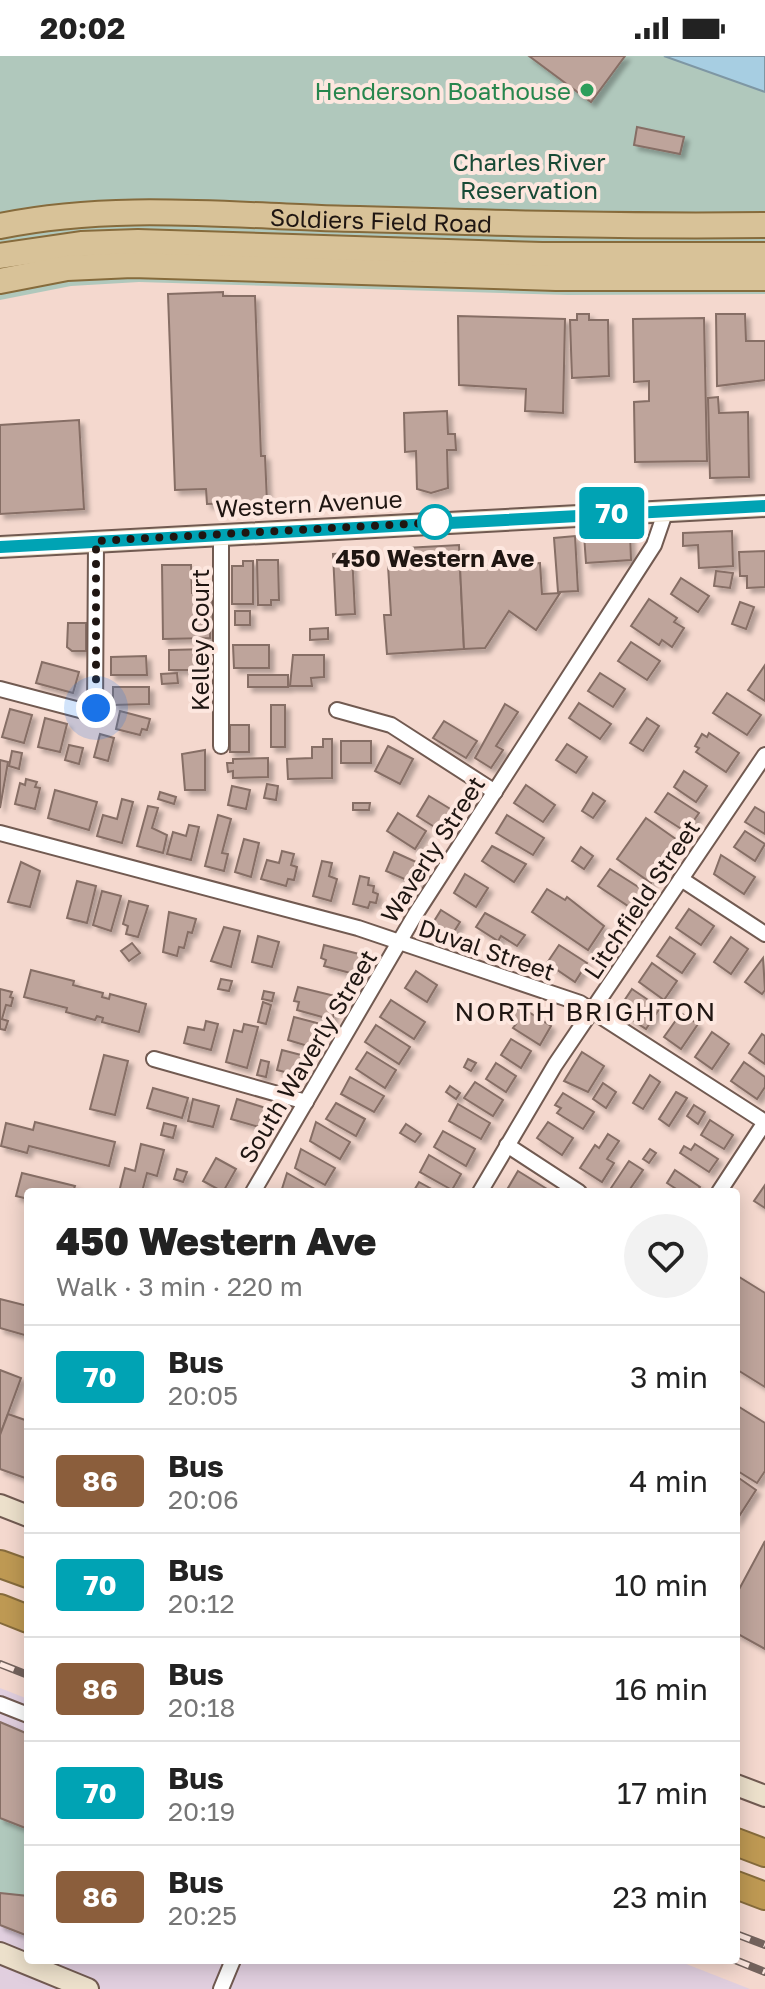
<!DOCTYPE html>
<html lang="en">
<head>
<meta charset="utf-8">
<style>
  :root { --surface:#fff; --page:#f2f2f2; --text:#222; --muted:#767676; --line:#e0e0e0 }
  body { margin:0; font-family:"Golos Text",sans-serif; background:var(--page); color:var(--text); height:100vh; display:flex; flex-direction:column; font-size:30px; white-space:nowrap }
  * { box-sizing:border-box; margin:0 }
  p { font-size:26px; color:var(--muted) }
  .icon { flex:none; width:44px; height:44px; fill:none; stroke:currentColor; stroke-width:2; stroke-linecap:round; stroke-linejoin:round }
  .map { position:relative; flex:1; overflow:hidden }
  .panel { position:absolute; left:24px; top:1132px; width:716px; height:776px; display:flex; flex-direction:column; background:var(--surface); border-radius:8px; box-shadow:0 4px 20px #0003 }
  .panel>* { flex:none }
  .badge { padding:0 16px; border-radius:6px; font-size:28px; line-height:52px }
  .you { position:absolute; width:40px; height:40px; margin:-20px; border:6px solid #fff; border-radius:50%; background:#1a73e8; box-shadow:0 0 0 12px #1a73e833 }
  .map>.badge { position:absolute; translate:-50% -50%; box-shadow:0 0 0 4px #fff }
  .round { display:grid; place-items:center; flex:none; width:84px; height:84px; border-radius:42px; background:var(--page) }
  .overview { display:flex; align-items:center; justify-content:space-between; height:136px; padding:0 32px }
  h1 { font-size:38px; font-weight:800; line-height:60px }
  ul { padding:0; list-style:none }
  li { display:flex; align-items:center; gap:24px; height:104px; padding:0 32px; border-top:2px solid var(--line) }
  li div { flex:1 }
  li b { display:block; font-size:30px }
  li em { font-style:normal }
  li .badge { min-width:88px; font-weight:700; text-align:center }
  .status { display:flex; justify-content:space-between; align-items:center; height:56px; padding:0 40px; background:var(--surface); direction:ltr }
  .status svg { height:22px; fill:currentColor }
  .map>svg:first-child { display:block }
  .commercial { fill:#e1cfdf }
  .green { fill:#b0c8bc }
  .water { fill:#a7cee2; stroke:#7e97a4; stroke-width:2 }
  .building { fill:#bea49b; stroke:#866e65; stroke-width:2; filter:url(#shadow) }
  .lines { fill:none; stroke-linecap:round; stroke-linejoin:round }
  .street-casing { stroke:#715a51; stroke-width:18 }
  .secondary-casing { stroke:#715a51; stroke-width:24 }
  .primary-casing { stroke:#866b3c; stroke-width:28 }
  .highway-casing { stroke:#866b3c; stroke-width:30 }
  .street { stroke:#fff; stroke-width:14 }
  .secondary { stroke:#ece0cb; stroke-width:20 }
  .primary { stroke:#d8c298; stroke-width:24 }
  .highway { stroke:#be9953; stroke-width:26 }
  .rail-casing { stroke:#73625c; stroke-width:8 }
  .rail { stroke:#fde7df; stroke-width:5; stroke-dasharray:15; stroke-linecap:butt }
  .line-casing { stroke:#fff; stroke-width:18 }
  .line { stroke:#00a3b4; stroke-width:12 }
  .walk { stroke:#1f1612; stroke-width:8; stroke-dasharray:0 14.4 }
  .leisure-dot { fill:#2e9e5b; stroke:#fde7df; stroke-width:3 }
  .stop-dot { fill:#fff; stroke:#00a3b4; stroke-width:4 }
  .labels { text-anchor:middle; dominant-baseline:central; stroke-width:8; stroke-linejoin:round; paint-order:stroke }
  .leisure-label { font-size:24px; fill:#27864d; stroke:#fde7df; text-anchor:end }
  .park-label { font-size:24px; fill:#174a36; stroke:#fde7df }
  .street-label { font-size:24px; fill:#1f1612; stroke:#fde7df }
  .stop-label { font-size:24px; font-weight:bold; fill:#1f1612; stroke:#fde7df }
  .neighbourhood-label { font-size:26px; letter-spacing:2px; fill:#1f1612; stroke:#fde7df }
</style>
</head>
<body>
<div class="status"><b>20:02</b><svg viewBox="0 0 49 12"><path d="M0 12V9h3v3zM5 12V6h3v6zM10 12V3h3v9zM15 12V0h3v12zM26 1h20v11H26zM47 4h2v5h-2z"/></svg></div>
<div class="map">
<svg width="765" height="1933" viewBox="0 0 765 1933">
  <defs>
    <filter id="shadow"><feDropShadow dx="4.5" dy="4.5" stdDeviation="2" flood-color="#0004"/></filter>
  </defs>
  <rect width="100%" height="100%" fill="#f4d8ce"/>
  <polygon class="commercial" points="0,1632 28,1643 28,1904 676,1904 750,1933 0,1933"/>
  <g class="green">
    <polygon points="0,0 664,0 765,36 765,238 568,239 139,226 71,230 0,244"/>
    <polygon points="0,1762 28,1773 28,1840 0,1837"/>
  </g>
  <polygon class="water" points="664,0 765,0 765,36"/>
  <g class="building">
    <polygon points="529,0 625,0 591,46"/>
    <polygon points="637,71 684,81 680,98 634,89"/>
    <polygon points="223,236 223,240 255,240 261,400 265,400 267,446 207,448 206,433 175,434 168,238"/>
    <polygon points="577,258 589,258 589,264 608,264 609,320 572,322 570,264 577,264"/>
    <polygon points="716,258 745,258 746,285 765,285 765,324 717,330"/>
    <polygon points="458,260 565,263 563,357 525,355 526,333 459,329"/>
    <polygon points="704,262 707,405 635,406 634,346 649,345 649,325 634,326 633,263"/>
    <polygon points="718,341 719,357 748,356 749,421 710,422 708,342"/>
    <polygon points="447,355 448,378 455,378 456,394 447,394 448,432 431,437 417,433 416,395 405,396 404,357"/>
    <polygon points="79,364 84,453 0,458 0,369"/>
    <polygon points="732,475 733,510 699,512 698,489 683,490 683,477"/>
    <polygon points="630,476 631,504 586,507 584,479"/>
    <polygon points="575,480 578,535 558,536 554,482"/>
    <polygon points="459,489 464,593 387,598 384,559 391,559 387,493"/>
    <polygon points="765,495 765,531 747,532 747,520 740,520 739,496"/>
    <polygon points="352,497 355,558 336,559 333,498"/>
    <polygon points="257,504 278,504 279,544 271,544 271,549 258,549"/>
    <polygon points="243,505 253,505 253,548 232,548 232,510 243,510"/>
    <polygon points="540,507 542,538 560,537 536,574 509,555 485,592 464,593 460,511"/>
    <polygon points="162,509 191,509 192,537 211,537 210,582 163,583"/>
    <polygon points="716,515 733,517 730,532 714,530"/>
    <polygon points="681,522 709,540 698,556 671,538"/>
    <polygon points="649,543 677,562 674,566 684,572 672,591 662,584 659,589 631,570"/>
    <polygon points="740,546 754,551 746,573 732,568"/>
    <rect x="235" y="555" width="15" height="14"/>
    <polygon points="68,567 86,567 86,595 72,595 67,591"/>
    <polygon points="328,572 328,583 310,584 310,573"/>
    <polygon points="631,586 660,605 647,624 618,605"/>
    <polygon points="233,589 269,589 269,612 234,612"/>
    <polygon points="209,593 209,614 169,614 169,594"/>
    <polygon points="293,599 324,599 324,621 311,622 312,630 290,630"/>
    <polygon points="146,600 147,619 111,619 111,601"/>
    <polygon points="42,606 79,616 73,637 36,627"/>
    <polygon points="765,609 765,645 748,634"/>
    <polygon points="177,617 178,627 162,628 161,618"/>
    <polygon points="600,617 625,633 613,651 588,635"/>
    <rect x="248" y="619" width="40" height="12"/>
    <polygon points="113,631 149,631 149,648 113,649"/>
    <polygon points="727,637 761,659 747,679 713,657"/>
    <polygon points="579,647 611,668 600,683 569,662"/>
    <polygon points="505,648 518,656 496,690 503,694 491,712 475,702"/>
    <rect x="271" y="649" width="14" height="42"/>
    <polygon points="10,653 32,659 24,687 2,681"/>
    <polygon points="120,655 150,663 147,674 142,673 140,679 116,673"/>
    <polygon points="45,662 67,668 60,696 38,691"/>
    <polygon points="647,662 659,670 643,695 630,687"/>
    <polygon points="444,665 477,685 466,702 433,682"/>
    <rect x="230" y="669" width="19" height="27"/>
    <polygon points="709,677 739,697 726,716 696,696 699,692 695,690 702,678 707,681"/>
    <polygon points="100,678 114,682 108,705 94,701"/>
    <polygon points="323,683 332,683 332,722 288,723 287,703 312,702 312,691 323,691"/>
    <rect x="341" y="685" width="30" height="22"/>
    <polygon points="567,688 587,701 576,717 556,704"/>
    <polygon points="69,689 83,692 79,708 65,704"/>
    <polygon points="388,690 413,703 400,728 375,715"/>
    <polygon points="205,694 205,734 185,734 182,698"/>
    <polygon points="12,695 22,697 19,713 9,710"/>
    <polygon points="268,702 268,721 233,722 233,715 228,716 227,707 233,707 233,703"/>
    <polygon points="0,704 8,706 0,752"/>
    <polygon points="684,715 707,730 696,746 674,731"/>
    <polygon points="26,723 37,726 35,731 40,732 35,753 15,748 20,727 25,729"/>
    <polygon points="267,728 278,730 276,744 264,742"/>
    <polygon points="526,729 555,749 543,766 514,747"/>
    <polygon points="232,730 250,734 246,753 228,749"/>
    <polygon points="55,734 97,746 89,774 48,762"/>
    <polygon points="160,736 176,741 174,748 158,743"/>
    <polygon points="593,737 605,745 593,762 582,755"/>
    <polygon points="668,737 699,757 686,776 655,756"/>
    <polygon points="429,740 457,757 444,777 417,760"/>
    <polygon points="122,743 133,746 122,787 97,780 103,759 117,763"/>
    <polygon points="353,747 370,747 369,754 353,754"/>
    <polygon points="148,750 158,752 152,772 167,779 163,797 137,790"/>
    <polygon points="755,751 765,757 765,778 745,766"/>
    <polygon points="398,757 426,775 415,793 387,775"/>
    <polygon points="218,759 231,763 222,797 228,798 224,815 205,810"/>
    <polygon points="507,759 544,782 533,799 496,777"/>
    <polygon points="646,762 680,786 651,827 617,803"/>
    <polygon points="189,769 199,771 191,804 167,798 173,776 186,780"/>
    <polygon points="745,775 765,788 755,805 734,791"/>
    <polygon points="244,783 259,787 251,821 235,816"/>
    <polygon points="492,790 526,808 514,826 482,805"/>
    <polygon points="581,791 593,800 584,813 572,805"/>
    <polygon points="282,795 294,798 291,809 297,811 294,824 288,823 286,830 261,823 267,804 279,807"/>
    <polygon points="394,796 425,810 416,828 386,815"/>
    <polygon points="721,799 755,821 744,838 714,818"/>
    <polygon points="322,805 332,807 329,820 337,823 331,845 313,840"/>
    <polygon points="21,806 40,815 30,851 8,846"/>
    <polygon points="610,813 643,834 631,852 598,830"/>
    <polygon points="465,818 488,832 476,851 454,837"/>
    <polygon points="360,820 369,822 368,829 374,830 373,836 378,838 376,847 370,846 368,852 353,848"/>
    <polygon points="77,825 96,830 87,867 67,862"/>
    <polygon points="547,833 565,844 567,841 604,870 588,894 532,856"/>
    <polygon points="102,835 121,840 111,875 93,869"/>
    <polygon points="129,845 148,850 138,881 126,878 128,870 123,868"/>
    <polygon points="689,853 714,870 701,889 676,872"/>
    <polygon points="441,854 460,866 450,882 431,870"/>
    <polygon points="169,856 196,863 192,877 188,876 184,892 179,891 177,900 163,896"/>
    <polygon points="485,857 525,879 517,890 501,880 498,885 476,871"/>
    <polygon points="224,871 240,875 231,911 211,905"/>
    <polygon points="258,880 279,886 272,911 252,906"/>
    <polygon points="670,881 695,898 682,917 657,900"/>
    <polygon points="731,881 748,893 731,918 714,906"/>
    <polygon points="132,887 140,897 129,905 121,895"/>
    <polygon points="324,889 363,899 358,919 324,910 326,904 321,902"/>
    <polygon points="559,889 587,907 575,926 547,907"/>
    <polygon points="763,902 765,934 762,938 745,926"/>
    <polygon points="652,907 677,925 664,944 639,926"/>
    <polygon points="31,914 74,925 73,929 103,937 102,941 109,943 110,938 146,948 139,976 102,966 103,962 97,960 95,964 66,956 67,952 24,941"/>
    <polygon points="416,915 437,929 427,946 405,932"/>
    <polygon points="221,923 232,925 229,935 218,933"/>
    <polygon points="298,931 335,940 333,964 297,954 299,946 294,945"/>
    <polygon points="0,933 12,936 10,941 13,942 11,950 6,949 2,963 8,965 5,974 0,973"/>
    <polygon points="632,933 660,952 646,973 628,961 631,958 620,951"/>
    <polygon points="264,935 274,937 272,945 262,943"/>
    <polygon points="391,944 425,966 414,983 380,961"/>
    <polygon points="263,946 271,949 266,968 258,966"/>
    <polygon points="519,950 551,970 540,989 513,972 516,968 510,964"/>
    <polygon points="681,957 698,968 681,993 664,981"/>
    <polygon points="294,961 317,967 316,972 320,973 316,988 311,991 288,984"/>
    <polygon points="206,965 218,968 211,994 184,987 188,971 204,974"/>
    <polygon points="244,968 258,971 247,1012 226,1006 234,974 242,976"/>
    <polygon points="376,969 410,991 399,1008 365,986"/>
    <polygon points="712,976 729,988 712,1013 695,1001"/>
    <polygon points="762,978 765,980 765,1008 749,997"/>
    <polygon points="511,983 531,995 521,1012 501,999"/>
    <polygon points="282,994 305,1000 300,1020 277,1014"/>
    <polygon points="367,996 396,1014 385,1032 356,1013"/>
    <polygon points="582,996 604,1010 588,1036 564,1025"/>
    <polygon points="104,999 128,1005 115,1059 90,1053"/>
    <polygon points="468,1003 476,1007 471,1015 464,1011"/>
    <polygon points="261,1004 269,1006 266,1021 257,1019"/>
    <polygon points="744,1006 765,1021 765,1031 757,1043 731,1025"/>
    <polygon points="496,1007 516,1020 506,1036 486,1023"/>
    <polygon points="650,1019 660,1026 643,1053 633,1047"/>
    <polygon points="350,1021 384,1040 374,1056 341,1038"/>
    <polygon points="475,1026 503,1044 493,1060 464,1042"/>
    <polygon points="603,1027 616,1036 606,1052 593,1043"/>
    <polygon points="450,1030 460,1037 456,1043 446,1036"/>
    <polygon points="153,1032 188,1042 182,1062 147,1052"/>
    <polygon points="676,1036 687,1042 669,1070 659,1063"/>
    <polygon points="563,1037 594,1056 583,1073 557,1057 561,1052 555,1049"/>
    <polygon points="193,1043 219,1050 213,1071 188,1065"/>
    <polygon points="237,1043 272,1054 266,1073 231,1063"/>
    <polygon points="336,1047 365,1063 356,1080 326,1063"/>
    <polygon points="458,1048 490,1067 481,1083 449,1065"/>
    <polygon points="694,1049 705,1056 698,1068 687,1060"/>
    <polygon points="710,1064 733,1079 724,1093 701,1079"/>
    <polygon points="35,1066 115,1086 109,1110 29,1090 27,1097 1,1090 6,1067 33,1074"/>
    <polygon points="316,1066 350,1086 340,1103 310,1085"/>
    <polygon points="548,1066 573,1082 562,1099 537,1082"/>
    <polygon points="164,1067 176,1070 173,1082 161,1079"/>
    <polygon points="406,1068 421,1078 415,1086 400,1077"/>
    <polygon points="443,1075 475,1093 466,1110 434,1091"/>
    <polygon points="608,1078 619,1085 607,1103 614,1107 602,1126 580,1112 595,1089 599,1092"/>
    <polygon points="141,1088 164,1094 157,1120 147,1117 142,1136 119,1136 125,1112 135,1115"/>
    <polygon points="695,1088 718,1103 709,1116 680,1097 684,1090 691,1094"/>
    <polygon points="301,1093 335,1112 325,1129 295,1112"/>
    <polygon points="650,1093 656,1097 649,1107 643,1103"/>
    <polygon points="429,1099 461,1118 452,1134 420,1116"/>
    <polygon points="216,1102 236,1113 223,1136 203,1125"/>
    <polygon points="629,1105 643,1114 628,1136 616,1136 611,1132"/>
    <polygon points="177,1113 187,1116 183,1126 174,1123"/>
    <polygon points="675,1114 700,1131 696,1136 681,1136 667,1127"/>
    <polygon points="518,1115 547,1133 545,1136 515,1136 508,1132"/>
    <polygon points="22,1117 75,1130 74,1133 84,1136 28,1136 28,1143 16,1140"/>
    <polygon points="287,1117 320,1136 281,1136"/>
    <polygon points="419,1126 437,1136 413,1136"/>
    <polygon points="765,1129 765,1152 754,1145"/>
    <polygon points="736,1219 765,1237 765,1331 736,1313"/>
    <polygon points="0,1243 28,1250 28,1280 0,1272"/>
    <polygon points="0,1314 21,1322 0,1379"/>
    <polygon points="736,1349 765,1367 765,1415 757,1427 736,1414"/>
    <polygon points="8,1358 28,1365 28,1423 0,1413 0,1379"/>
    <polygon points="736,1420 756,1434 736,1465"/>
    <polygon points="765,1485 765,1593 736,1577 736,1539"/>
    <polygon points="0,1666 28,1678 28,1773 0,1762"/>
    <polygon points="0,1837 28,1840 28,1880 0,1869"/>
  </g>
  <g class="lines">
    <g class="street-casing">
      <g id="street">
        <polyline points="0,633 95,658 96,485"/>
        <polyline points="337,654 391,669 495,736"/>
        <polyline points="221,690 221,478"/>
        <polyline points="0,777 358,872 580,947 765,1066 719,1136"/>
        <polyline points="681,823 765,878"/>
        <polyline points="154,1003 306,1046"/>
        <polyline points="507,1089 579,1136"/>
        <polyline points="253,1136 415,859 654,489 666,454"/>
        <polyline points="480,1136 555,1009 765,699"/>
        <polyline points="0,1648 28,1659"/>
        <polyline points="221,1933 233,1904"/>
      </g>
    </g>
    <g class="secondary-casing">
      <g id="secondary">
        <polyline points="0,491 765,450"/>
        <polyline points="0,1449 28,1460"/>
        <polyline points="736,1729 765,1740"/>
        <polyline points="0,1897 88,1933"/>
      </g>
    </g>
    <g class="primary-casing">
      <g id="primary">
        <path id="s1" d="M0,170C106,148 214,158 321,162C469,166 617,171 765,169"/>
        <polyline points="0,200 81,188 138,186 542,199 765,199"/>
        <polyline points="0,225 67,212 132,209 556,222 765,222"/>
      </g>
    </g>
    <g class="highway-casing">
      <g id="highway">
        <polyline points="0,1508 28,1518"/>
        <polyline points="0,1552 28,1563"/>
        <polyline points="736,1786 765,1797"/>
        <polyline points="736,1829 765,1840"/>
      </g>
    </g>
    <use href="#street" class="street"/>
    <use href="#secondary" class="secondary"/>
    <use href="#primary" class="primary"/>
    <use href="#highway" class="highway"/>
    <g class="rail-casing">
      <g id="rail">
        <polyline points="0,1608 28,1619"/>
        <polyline points="736,1878 765,1889"/>
        <polyline points="735,1904 765,1916"/>
      </g>
    </g>
    <use href="#rail" class="rail"/>
  </g>
  <g class="lines">
    <g class="line-casing">
      <polyline id="line" points="0,491 765,450"/>
    </g>
    <use href="#line" class="line"/>
    <polyline class="walk" points="96,652 96,485 444,466 435,466"/>
  </g>
  <circle class="leisure-dot" cx="587" cy="34" r="8"/>
  <circle class="stop-dot" cx="435" cy="466" r="16"/>
  <g class="labels">
    <g class="leisure-label">
      <text x="571" y="34">Henderson Boathouse</text>
    </g>
    <g class="park-label">
      <text x="529" y="105">Charles River<tspan x="529" dy="28">Reservation</tspan></text>
    </g>
    <g class="street-label">
      <text stroke="none"><textPath href="#s1" startOffset="382">Soldiers Field Road</textPath></text>
      <text transform="translate(309 447) rotate(-3)">Western Avenue</text>
      <text transform="translate(199 584) rotate(-90)">Kelley Court</text>
      <text transform="translate(432 793) rotate(-57)">Waverly Street</text>
      <text transform="translate(641 843) rotate(-56)">Litchfield Street</text>
      <text transform="translate(487 893) rotate(19)">Duval Street</text>
      <text transform="translate(307 1000) rotate(-59)">South Waverly Street</text>
    </g>
    <g class="stop-label">
      <text x="435" y="501">450 Western Ave</text>
    </g>
    <g class="neighbourhood-label">
      <text x="586" y="955">NORTH BRIGHTON</text>
    </g>
  </g>
</svg>
<div class="you" style="left:96px;top:652px"></div>
<b class="badge" style="left:612px;top:457px;background:#00a3b4;color:#fff">70</b>
<section class="panel">
<div class="overview"><div><h1>450 Western Ave</h1><p>Walk · 3 min · 220 m</p></div><a class="round"><svg class="icon" aria-label="heart" viewBox="0 0 24 24"><path d="M12 20l-8-8c-3-5 5-10 8-4 3-6 11-1 8 4z"/></svg></a></div>
<ul>
<li><span class="badge" style="background:#00a3b4;color:#fff">70</span><div><b>Bus</b><p>20:05</p></div><em>3 min</em></li>
<li><span class="badge" style="background:#8b5e3c;color:#fff">86</span><div><b>Bus</b><p>20:06</p></div><em>4 min</em></li>
<li><span class="badge" style="background:#00a3b4;color:#fff">70</span><div><b>Bus</b><p>20:12</p></div><em>10 min</em></li>
<li><span class="badge" style="background:#8b5e3c;color:#fff">86</span><div><b>Bus</b><p>20:18</p></div><em>16 min</em></li>
<li><span class="badge" style="background:#00a3b4;color:#fff">70</span><div><b>Bus</b><p>20:19</p></div><em>17 min</em></li>
<li><span class="badge" style="background:#8b5e3c;color:#fff">86</span><div><b>Bus</b><p>20:25</p></div><em>23 min</em></li>
</ul>
</section>
</div>
</body>
</html>
